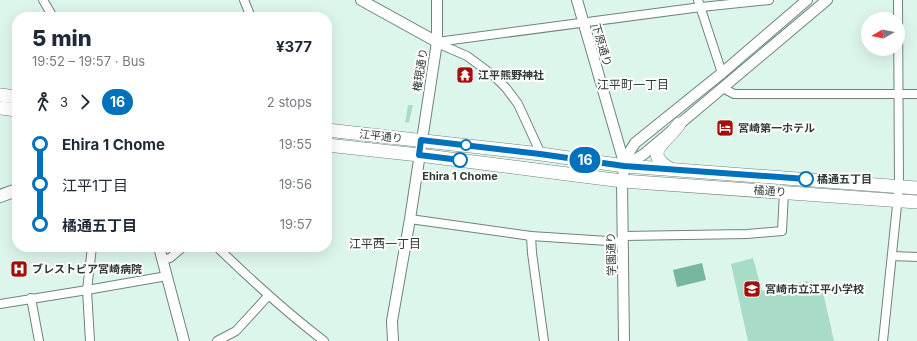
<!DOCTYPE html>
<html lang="en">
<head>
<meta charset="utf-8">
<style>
  :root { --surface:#fff; --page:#f6f6f7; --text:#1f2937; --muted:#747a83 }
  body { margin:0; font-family:Inter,"Noto Sans JP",sans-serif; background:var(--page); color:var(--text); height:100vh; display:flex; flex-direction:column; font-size:15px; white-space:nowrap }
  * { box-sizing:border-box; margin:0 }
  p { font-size:13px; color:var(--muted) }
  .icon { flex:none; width:22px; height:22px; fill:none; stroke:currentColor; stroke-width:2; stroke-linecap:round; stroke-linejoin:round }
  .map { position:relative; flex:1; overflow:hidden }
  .side { position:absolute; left:12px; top:12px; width:320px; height:240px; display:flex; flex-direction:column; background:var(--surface); border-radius:16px; box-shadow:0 4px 16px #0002 }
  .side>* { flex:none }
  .badge { padding:0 8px; border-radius:13px; font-size:14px; line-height:26px }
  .needle { width:26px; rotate:261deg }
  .buttons { position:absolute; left:861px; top:12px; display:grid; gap:8px }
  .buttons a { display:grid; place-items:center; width:44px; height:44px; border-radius:50%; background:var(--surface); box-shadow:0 4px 16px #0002; font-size:20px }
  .map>.badge { position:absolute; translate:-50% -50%; box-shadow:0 0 0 2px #fff }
  .legs { display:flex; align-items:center; gap:6px; height:44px; padding:0 20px; font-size:13px }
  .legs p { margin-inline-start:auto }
  .headline { display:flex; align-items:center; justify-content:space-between; height:68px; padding:0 20px }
  h1 { font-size:22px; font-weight:800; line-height:30px }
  ul { padding:0 20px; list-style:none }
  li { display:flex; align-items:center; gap:14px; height:40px; font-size:15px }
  li i { display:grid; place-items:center; width:6px; height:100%; margin:0 5px; background:currentColor }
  li i::after { content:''; width:10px; height:10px; margin:-5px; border:3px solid; border-radius:50%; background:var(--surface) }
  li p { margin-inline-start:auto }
  li:first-child i { background:linear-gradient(#0000 50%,currentColor 0) }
  li:last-child i { background:linear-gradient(currentColor 50%,#0000 0) }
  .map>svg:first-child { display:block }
  .green { fill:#a9dcc7 }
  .water { fill:#76b89e }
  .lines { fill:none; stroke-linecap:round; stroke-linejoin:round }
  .minor-casing { stroke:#6e847b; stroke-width:10 }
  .tertiary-casing { stroke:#6e847b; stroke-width:12 }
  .primary-casing { stroke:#6e847b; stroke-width:14 }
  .trunk-casing { stroke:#6e847b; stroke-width:14 }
  .minor { stroke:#fff; stroke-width:8 }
  .tertiary { stroke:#fff; stroke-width:10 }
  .primary { stroke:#fff; stroke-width:12 }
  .trunk { stroke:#fff; stroke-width:13 }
  .line-1-casing { stroke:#fff; stroke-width:9 }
  .line-1 { stroke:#0072bc; stroke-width:6 }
  .stop-1-dot { fill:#fff; stroke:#0072bc; stroke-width:2 }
  .labels { text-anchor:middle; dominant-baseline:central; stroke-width:4; stroke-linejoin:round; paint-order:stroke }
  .street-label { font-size:11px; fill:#303a36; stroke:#fff }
  .poi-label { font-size:11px; font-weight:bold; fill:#303a36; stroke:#fff; text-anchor:start }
  .stop-label { font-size:11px; font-weight:bold; fill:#303a36; stroke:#fff }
  .neighbourhood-label { font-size:12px; fill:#303a36; stroke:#fff }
</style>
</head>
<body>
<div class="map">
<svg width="917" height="341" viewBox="0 0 917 341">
  <rect width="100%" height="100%" fill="#ddf6eb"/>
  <g class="green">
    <polygon points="408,105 413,105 409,122 405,123"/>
    <polygon points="753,258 762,291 807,281 822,288 834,341 748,341 731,264"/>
  </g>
  <polygon class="water" points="702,263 706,280 677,287 673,270"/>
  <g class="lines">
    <g class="minor-casing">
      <g id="minor">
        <polyline points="43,0 53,17"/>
        <polyline points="244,0 251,17"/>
        <polyline points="698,0 722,73"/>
        <polyline points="437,42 701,7 769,0"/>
        <polyline points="437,43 467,56 494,76 506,88 518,104 541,154"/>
        <polyline points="723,88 734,94 917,94"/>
        <polyline points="410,219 531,236 623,242"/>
        <polyline points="531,236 532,253 544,341"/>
        <polyline points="623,236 747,234 782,231 784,192"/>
        <path d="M217,247C251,280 286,312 324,341"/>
        <polyline points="892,256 917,257"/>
        <polyline points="163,260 170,258 183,247"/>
        <polyline points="31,298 39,341"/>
        <polyline points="0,304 87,290 167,276"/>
        <polyline points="90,341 87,290 92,247"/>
        <polyline points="217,341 236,331 268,296"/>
        <polyline points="883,341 899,186 898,0"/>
      </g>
    </g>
    <g class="tertiary-casing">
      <g id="tertiary">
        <polyline points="361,0 437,42"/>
        <polyline points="577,0 625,166"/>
        <polyline points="625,166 644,154 827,0"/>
        <polyline points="159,247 184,341"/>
        <polyline points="393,341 392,321 410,219 437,42 437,0"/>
        <polyline points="624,341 622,181 627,156 635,143 722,73 807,0"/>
      </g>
    </g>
    <g class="primary-casing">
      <polyline id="primary" points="0,196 17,190"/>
    </g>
    <g class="trunk-casing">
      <g id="trunk">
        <polyline points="0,95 17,97"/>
        <polyline points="0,108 17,110"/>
        <polyline points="327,130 541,154 625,166 917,188"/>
        <polyline points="327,145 419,155 622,181 917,202"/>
        <path d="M670,169C641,151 668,142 679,124"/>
      </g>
    </g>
    <use href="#minor" class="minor"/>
    <use href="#tertiary" class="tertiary"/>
    <use href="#primary" class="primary"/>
    <use href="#trunk" class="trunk"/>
  </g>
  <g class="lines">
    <g class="line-1-casing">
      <polyline id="line-1" points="460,160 419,155 421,140 540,154 624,166 806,179"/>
    </g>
    <use href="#line-1" class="line-1"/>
  </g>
  <defs>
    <g id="temple-square" transform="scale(0.9)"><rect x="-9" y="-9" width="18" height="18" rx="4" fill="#a40e08" stroke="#fff"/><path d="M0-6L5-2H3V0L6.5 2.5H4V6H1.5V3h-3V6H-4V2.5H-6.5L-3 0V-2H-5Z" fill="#fff"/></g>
    <g id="hotel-square" transform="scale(0.9)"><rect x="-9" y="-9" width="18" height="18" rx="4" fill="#a40e08" stroke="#fff"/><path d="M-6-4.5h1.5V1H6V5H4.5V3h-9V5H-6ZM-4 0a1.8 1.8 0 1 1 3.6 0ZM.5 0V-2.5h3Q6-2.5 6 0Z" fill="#fff"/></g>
    <g id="hospital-square" transform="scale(0.9)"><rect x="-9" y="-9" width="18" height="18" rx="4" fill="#a40e08" stroke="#fff"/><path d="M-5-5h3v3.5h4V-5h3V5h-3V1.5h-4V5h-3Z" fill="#fff"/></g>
    <g id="school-square" transform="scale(0.9)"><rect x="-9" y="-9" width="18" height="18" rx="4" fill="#a40e08" stroke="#fff"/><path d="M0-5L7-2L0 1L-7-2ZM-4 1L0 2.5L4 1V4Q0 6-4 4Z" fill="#fff"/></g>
  </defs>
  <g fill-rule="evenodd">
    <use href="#temple-square" x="465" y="75"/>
    <use href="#hotel-square" x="725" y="128"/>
    <use href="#hospital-square" x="19" y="269"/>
    <use href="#school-square" x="752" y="289"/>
  </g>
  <g class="stop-1-dot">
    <circle cx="466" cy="145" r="5"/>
    <circle cx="460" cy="160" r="7"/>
    <circle cx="806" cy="179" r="7"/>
  </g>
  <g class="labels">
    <g class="street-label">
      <text transform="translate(602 45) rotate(74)">下原通り</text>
      <text transform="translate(420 70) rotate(-81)">権現通り</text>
      <text transform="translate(381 136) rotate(6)">江平通り</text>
      <text transform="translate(770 191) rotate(4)">橘通り</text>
      <text transform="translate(611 254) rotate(-91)">学園通り</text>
    </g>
    <g class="poi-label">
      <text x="478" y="75">江平熊野神社</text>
      <text x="738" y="128">宮崎第一ホテル</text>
      <text x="32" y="269">ブレストピア宮崎病院</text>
      <text x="765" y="289">宮崎市立江平小学校</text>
    </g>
    <g class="stop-label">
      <text x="460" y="176">Ehira 1 Chome</text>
      <text x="817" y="179" text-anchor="start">橘通五丁目</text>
    </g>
    <g class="neighbourhood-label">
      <text x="633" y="84">江平町一丁目</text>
      <text x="385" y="243">江平西一丁目</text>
    </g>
  </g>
</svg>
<div class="buttons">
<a><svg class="needle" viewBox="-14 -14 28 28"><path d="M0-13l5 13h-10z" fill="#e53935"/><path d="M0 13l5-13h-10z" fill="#747a83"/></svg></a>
</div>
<b class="badge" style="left:585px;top:160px;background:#0072bc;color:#fff">16</b>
<section class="side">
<div class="headline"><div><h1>5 min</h1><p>19:52 – 19:57 · Bus</p></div><b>¥377</b></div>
<div class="legs"><svg class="icon" aria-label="walk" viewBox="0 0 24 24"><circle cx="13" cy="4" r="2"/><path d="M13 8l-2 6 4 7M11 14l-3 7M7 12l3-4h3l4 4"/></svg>3<svg class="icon" aria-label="forward" viewBox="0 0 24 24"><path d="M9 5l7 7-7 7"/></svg><b class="badge" style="background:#0072bc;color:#fff">16</b><p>2 stops</p></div>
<ul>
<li><i style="color:#0072bc"></i><b>Ehira 1 Chome</b><p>19:55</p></li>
<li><i style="color:#0072bc"></i><span>江平1丁目</span><p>19:56</p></li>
<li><i style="color:#0072bc"></i><b>橘通五丁目</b><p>19:57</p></li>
</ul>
</section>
</div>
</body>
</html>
